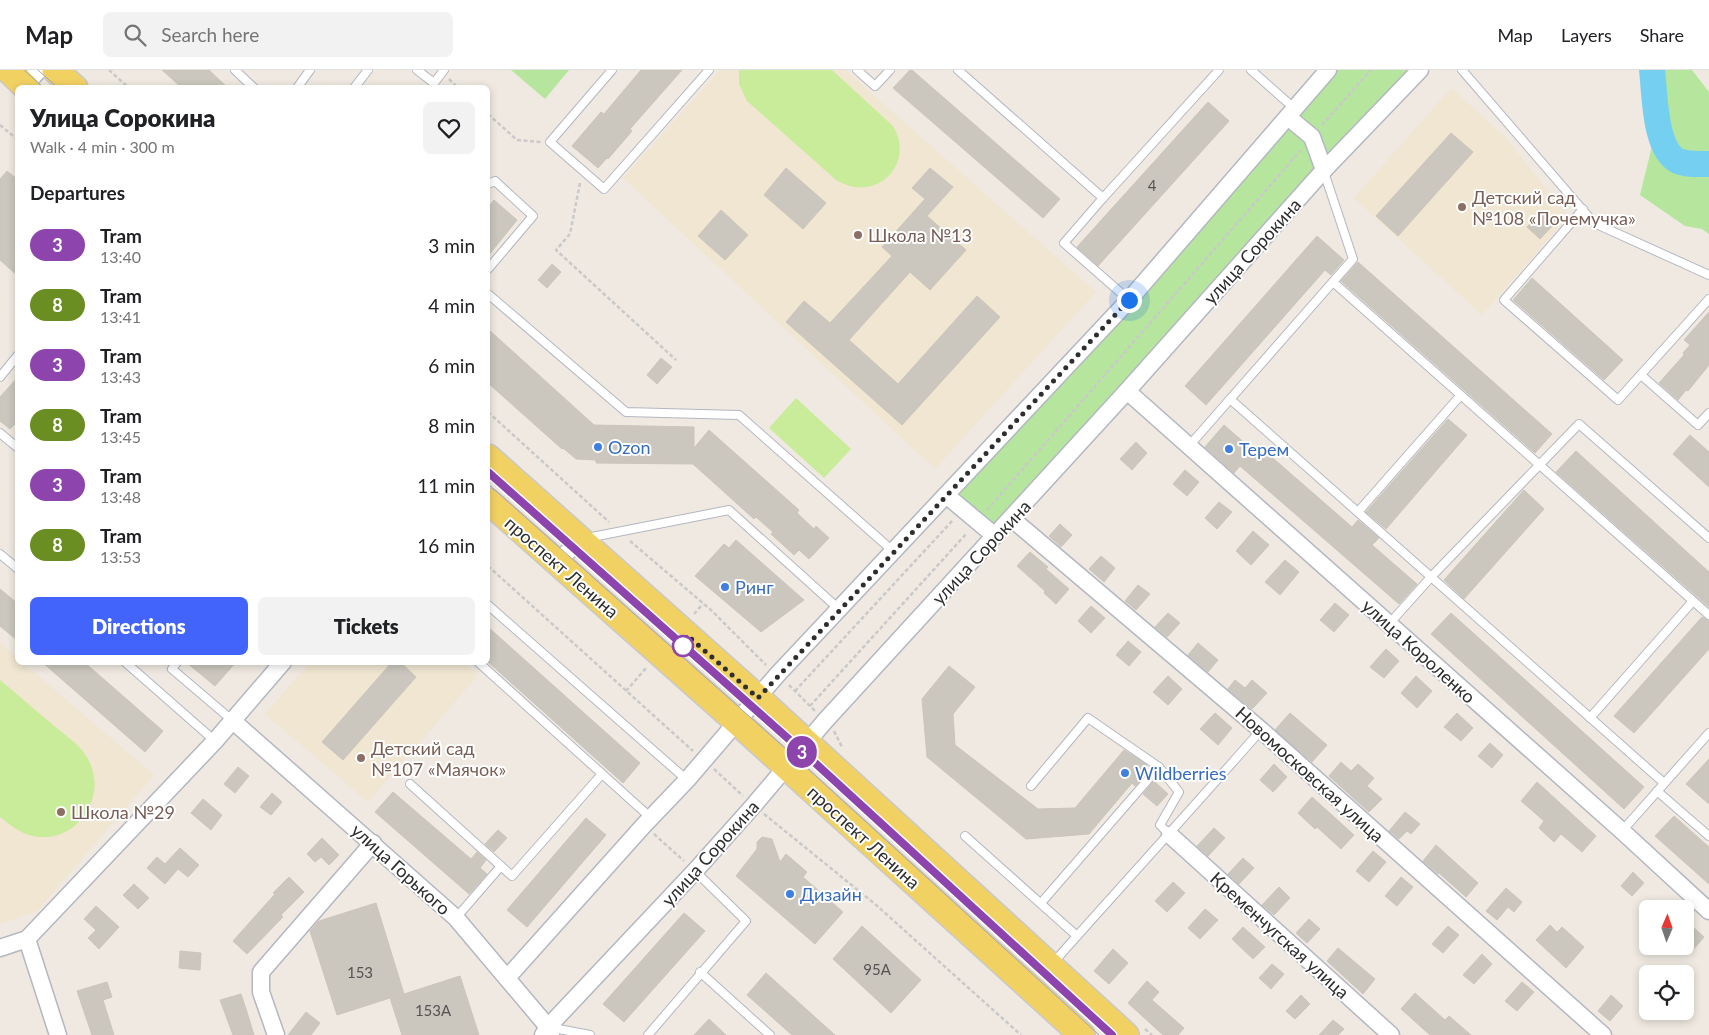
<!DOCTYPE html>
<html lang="en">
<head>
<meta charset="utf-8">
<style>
  :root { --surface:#fff; --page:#f2f2f2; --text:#202124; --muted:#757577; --line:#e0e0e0; --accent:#4264fb }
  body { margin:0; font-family:Lato,sans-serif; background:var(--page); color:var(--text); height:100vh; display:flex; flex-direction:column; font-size:19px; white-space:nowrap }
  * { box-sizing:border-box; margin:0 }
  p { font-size:16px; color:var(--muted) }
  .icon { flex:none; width:28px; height:28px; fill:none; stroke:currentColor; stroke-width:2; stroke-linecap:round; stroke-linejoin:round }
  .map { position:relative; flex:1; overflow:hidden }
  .panel { position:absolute; left:15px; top:15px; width:475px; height:580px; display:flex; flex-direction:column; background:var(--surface); border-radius:8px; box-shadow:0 2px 8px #0003 }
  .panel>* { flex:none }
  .badge { padding:0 10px; border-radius:16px; font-size:18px; line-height:32px }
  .needle { width:32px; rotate:2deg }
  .fabs { position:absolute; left:1639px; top:830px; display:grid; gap:10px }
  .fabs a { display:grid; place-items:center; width:55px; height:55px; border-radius:8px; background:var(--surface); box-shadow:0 2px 8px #0003; font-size:25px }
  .you { position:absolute; width:25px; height:25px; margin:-12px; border:4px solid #fff; border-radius:50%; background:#1a73e8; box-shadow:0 0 0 8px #1a73e833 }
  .map>.badge { position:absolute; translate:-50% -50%; box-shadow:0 0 0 2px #fff }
  h2 { padding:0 15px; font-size:19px; line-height:45px }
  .round { display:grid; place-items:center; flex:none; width:52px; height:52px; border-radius:8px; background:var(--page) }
  .overview { display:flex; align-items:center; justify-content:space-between; height:85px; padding:0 15px }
  h1 { font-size:24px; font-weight:800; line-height:38px }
  .button { display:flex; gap:10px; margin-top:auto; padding:10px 15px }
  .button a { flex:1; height:58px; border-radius:8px; background:var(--accent); color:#fff; font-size:20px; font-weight:800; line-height:58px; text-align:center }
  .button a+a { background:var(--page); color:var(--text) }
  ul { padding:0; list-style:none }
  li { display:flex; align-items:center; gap:15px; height:60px; padding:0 15px }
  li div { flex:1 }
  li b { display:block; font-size:19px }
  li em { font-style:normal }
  li .badge { min-width:55px; font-weight:700; text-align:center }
  header { display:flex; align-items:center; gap:30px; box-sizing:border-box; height:70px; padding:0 25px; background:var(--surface); border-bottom:1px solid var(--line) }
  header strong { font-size:24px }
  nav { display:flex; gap:28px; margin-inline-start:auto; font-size:18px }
  .search { width:350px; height:45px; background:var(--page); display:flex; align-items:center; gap:12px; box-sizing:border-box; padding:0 18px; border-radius:8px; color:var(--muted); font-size:19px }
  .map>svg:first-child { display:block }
  .education { fill:#f0e6d1 }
  .green { fill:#b6e59e }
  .pitch { fill:#c9ec9a }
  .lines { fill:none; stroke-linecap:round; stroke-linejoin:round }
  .river { stroke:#75cff0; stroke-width:26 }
  .building { fill:#cbc7bf; stroke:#cbc5ba }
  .service-casing { stroke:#b4b7c1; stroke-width:10 }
  .minor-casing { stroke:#b4b7c1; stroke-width:19 }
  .primary-casing { stroke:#c9c9c9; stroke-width:28 }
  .path { stroke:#c9c9c9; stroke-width:2.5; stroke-dasharray:4 2.5; stroke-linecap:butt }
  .service { stroke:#fff; stroke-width:8 }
  .minor { stroke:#fff; stroke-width:16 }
  .primary { stroke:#f2d163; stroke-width:25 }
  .tram { stroke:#a3a6b8; stroke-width:1 }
  .line-casing { stroke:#fff; stroke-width:11 }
  .line { stroke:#8e44ad; stroke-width:8 }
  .walk { stroke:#2e2e2e; stroke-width:5; stroke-dasharray:0 9 }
  .education-dot { fill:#8d6e63; stroke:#fff; stroke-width:2 }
  .shop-dot { fill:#3f7fe0; stroke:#fff; stroke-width:2 }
  .stop-dot { fill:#fff; stroke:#8e44ad; stroke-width:2.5 }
  .labels { text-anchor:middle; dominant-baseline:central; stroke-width:4; stroke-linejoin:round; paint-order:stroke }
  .number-label { font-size:15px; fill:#555452 }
  .education-label { font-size:18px; fill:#785e54; stroke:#fff; text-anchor:start }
  .street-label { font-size:18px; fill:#2e2e2e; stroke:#fff }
  .shop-label { font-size:18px; fill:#366cbe; stroke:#fff; text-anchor:start }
</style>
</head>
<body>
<header>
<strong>Map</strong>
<div class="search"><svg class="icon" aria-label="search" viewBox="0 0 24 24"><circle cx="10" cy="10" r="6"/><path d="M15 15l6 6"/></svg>Search here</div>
<nav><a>Map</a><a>Layers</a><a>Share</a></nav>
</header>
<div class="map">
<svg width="1709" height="965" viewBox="0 0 1709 965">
  <rect width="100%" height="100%" fill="#efe9e1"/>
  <g class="education">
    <polygon points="720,0 845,0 1096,222 935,399 623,108"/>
    <polygon points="1451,18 1504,66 1568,146 1482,245 1354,128"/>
    <polygon points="0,573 17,588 18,592 23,593 154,705 37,841 0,854"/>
    <polygon points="310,593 463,593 478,605 368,732 265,644"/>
  </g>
  <g class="green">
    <polygon points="511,0 569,0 545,29"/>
    <polygon points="1328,0 1420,0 995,466 946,425"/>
    <polygon points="1654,0 1692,0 1709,22 1709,164 1702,159 1685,156 1640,125 1653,72 1655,22"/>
  </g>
  <g class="pitch">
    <path d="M739,0H832L893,56C916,95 875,134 836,110L747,31L739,14Z"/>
    <polygon points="796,328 851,379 824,408 769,358"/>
    <path d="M0,610C18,625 35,640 53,655C66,666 83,676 90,693C107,730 74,775 33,766C20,763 10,755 0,747Z"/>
  </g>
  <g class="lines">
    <path class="river" d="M1652,0C1655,23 1654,79 1678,91C1687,95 1700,94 1709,94"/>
  </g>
  <g class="building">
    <polygon points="162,0 209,0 228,18 182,18"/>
    <polygon points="641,0 682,0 630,59 632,61 608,89 607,88 598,98 572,76 601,42 604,44"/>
    <polygon points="910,0 912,0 1060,129 1043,148 893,18"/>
    <polygon points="1208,32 1229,51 1098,196 1077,177"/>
    <polygon points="1451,63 1473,82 1398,166 1376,146"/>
    <polygon points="786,98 826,133 803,159 764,125"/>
    <polygon points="930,98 953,117 927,146 966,180 930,220 910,202 849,270 898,314 977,226 1000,247 902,355 786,252 804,231 830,253 892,186 882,177 925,129 912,118"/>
    <polygon points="7,101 18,110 18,206 0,190 0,109"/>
    <polygon points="494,130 517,150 488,186 488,138"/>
    <polygon points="721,140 748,165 725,190 698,166"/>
    <polygon points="1543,140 1556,152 1540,169 1527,157"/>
    <polygon points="1317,166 1344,190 1331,205 1325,200 1206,335 1185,316"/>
    <polygon points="1358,192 1552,364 1535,383 1341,211"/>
    <polygon points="552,194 561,202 547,218 538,210"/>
    <polygon points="1532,208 1623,290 1604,310 1513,230"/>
    <polygon points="1709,242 1709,295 1688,321 1686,320 1678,330 1659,313 1684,285 1683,283 1690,275 1684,270"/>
    <polygon points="488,259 594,355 694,357 694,378 709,360 799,440 797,443 814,459 816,456 829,468 809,489 799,480 794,485 771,464 773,462 756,447 754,449 693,394 596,393 596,390 576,389 563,378 562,379 488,313"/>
    <polygon points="661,288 672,297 657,314 647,305"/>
    <polygon points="18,307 18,351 10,359 0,351 0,327"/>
    <polygon points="1448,349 1467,365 1386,459 1366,442"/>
    <polygon points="1224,355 1262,388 1267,383 1352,457 1358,450 1379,468 1372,475 1417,514 1399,534 1240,396 1234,403 1205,377"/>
    <polygon points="1690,365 1709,382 1709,417 1673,384"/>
    <polygon points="1136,372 1147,383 1132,400 1120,389"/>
    <polygon points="1576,381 1709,502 1709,537 1556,402"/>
    <polygon points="1185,400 1199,412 1187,426 1173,414"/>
    <polygon points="1524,420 1544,439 1464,529 1444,510"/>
    <polygon points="1219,432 1232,442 1217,459 1205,448"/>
    <polygon points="1060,454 1072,465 1061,477 1049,466"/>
    <polygon points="1253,461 1269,475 1251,495 1236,481"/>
    <polygon points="736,470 804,530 761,562 695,506 724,474 729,478"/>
    <polygon points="1030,482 1048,497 1046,499 1069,519 1056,534 1044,523 1045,521 1017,496"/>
    <polygon points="1101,486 1115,498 1104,512 1089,499"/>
    <polygon points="1285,490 1299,502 1280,525 1265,512"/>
    <polygon points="1138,515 1150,524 1136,540 1125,531"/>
    <polygon points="0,519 18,534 18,571 0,556"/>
    <polygon points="1335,533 1349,545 1334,562 1320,550"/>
    <polygon points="1091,536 1105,548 1091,563 1078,551"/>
    <polygon points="1168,543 1180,553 1167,567 1155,557"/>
    <polygon points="1451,543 1644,717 1624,739 1431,564"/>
    <polygon points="1702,547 1709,551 1709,579 1634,663 1614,646"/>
    <polygon points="488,557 640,693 623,713 488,592"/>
    <polygon points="1128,571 1141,582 1129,596 1116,585"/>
    <polygon points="1198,573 1218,590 1208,602 1188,585"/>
    <polygon points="1386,579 1399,591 1384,608 1370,597"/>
    <polygon points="42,592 84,592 163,661 145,682"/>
    <polygon points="186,592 236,592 215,616"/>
    <polygon points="392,592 400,592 416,607 343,690 322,672"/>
    <polygon points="949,596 975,617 953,644 955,675 1038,739 1075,738 1124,680 1147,695 1142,701 1146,704 1135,716 1132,713 1089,764 1026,769 927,687 922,629"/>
    <polygon points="1168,606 1182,619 1168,635 1153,622"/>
    <polygon points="1416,606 1432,621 1417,638 1401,623"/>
    <polygon points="1235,610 1245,618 1252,610 1267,623 1252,639 1228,619"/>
    <polygon points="1215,643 1232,658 1218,675 1200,659"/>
    <polygon points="1290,643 1327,675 1312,692 1275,660"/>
    <polygon points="1457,643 1473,658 1461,671 1444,657"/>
    <polygon points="1490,673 1503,685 1492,698 1478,686"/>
    <polygon points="1709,689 1709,734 1686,714"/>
    <polygon points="1341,692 1351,701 1358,694 1374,708 1367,716 1382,729 1369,742 1329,706"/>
    <polygon points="1274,694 1287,707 1273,722 1260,710"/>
    <polygon points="238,697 249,706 235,723 224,714"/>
    <polygon points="1154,711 1168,724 1157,736 1143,724"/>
    <polygon points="1537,712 1596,766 1582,782 1561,764 1554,772 1539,758 1544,751 1521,731"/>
    <polygon points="393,722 471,789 477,782 486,790 480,798 487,804 469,824 375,742"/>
    <polygon points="272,723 282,732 271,745 260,737"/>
    <polygon points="1312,727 1354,765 1341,779 1317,757 1315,759 1298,743"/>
    <polygon points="203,729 222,745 211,760 191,743"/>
    <polygon points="1405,742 1420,754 1411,764 1407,761 1399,769 1389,761"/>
    <polygon points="1674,746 1709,777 1709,814 1655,766"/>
    <polygon points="586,748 606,765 527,857 507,840"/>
    <polygon points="1214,758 1225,768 1208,786 1197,776"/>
    <polygon points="498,760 507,768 494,782 485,774"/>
    <polygon points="762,767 772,769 780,792 786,784 807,802 803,807 843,842 815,874 736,806 757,779 757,772"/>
    <polygon points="322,768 339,785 329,795 321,787 315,792 307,784"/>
    <polygon points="1436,775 1478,813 1466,827 1439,803 1438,804 1423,791"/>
    <polygon points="180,778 199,795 188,807 178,799 165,814 147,798 157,787 165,794"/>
    <polygon points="1373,781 1386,792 1369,812 1356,801"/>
    <polygon points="1243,788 1254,798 1239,814 1228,804"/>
    <polygon points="1633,802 1644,813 1632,826 1621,816"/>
    <polygon points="289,807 304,822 281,845 283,847 247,884 233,871 275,824 273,823"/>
    <polygon points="1401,807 1413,817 1397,836 1385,826"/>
    <polygon points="1173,812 1185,823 1167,842 1155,831"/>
    <polygon points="134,814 149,828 138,839 123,825"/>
    <polygon points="1279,817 1290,828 1274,845 1262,835"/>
    <polygon points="1506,818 1522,832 1514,842 1508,837 1497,850 1486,841"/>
    <polygon points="376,833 404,924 460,906 479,965 402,965 390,928 337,945 310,861 319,851"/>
    <polygon points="96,836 119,857 99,879 88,868 96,860 84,849"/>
    <polygon points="1205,839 1218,850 1200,869 1188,858"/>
    <polygon points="684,843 705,861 624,952 603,934"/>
    <polygon points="1309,849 1320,859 1307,873 1296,863"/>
    <polygon points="1550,855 1557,862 1562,857 1584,877 1566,898 1536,870"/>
    <polygon points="862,856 921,910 891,943 833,889"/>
    <polygon points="1448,856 1459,865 1443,883 1432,874"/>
    <polygon points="1243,857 1265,877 1253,889 1232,869"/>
    <polygon points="1693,857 1704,867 1692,881 1685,874 1685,865"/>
    <polygon points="1338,878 1375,909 1363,924 1327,891"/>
    <polygon points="1113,879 1128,893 1109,914 1094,901"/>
    <polygon points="180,881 201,883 200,900 179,898"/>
    <polygon points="1482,884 1492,894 1474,914 1463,905"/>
    <polygon points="1272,894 1284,904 1271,919 1259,908"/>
    <polygon points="766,903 835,965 792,965 747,925"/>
    <polygon points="1147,911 1159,922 1152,930 1184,958 1178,965 1163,965 1128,933"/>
    <polygon points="107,912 112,927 103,930 114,965 92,965 77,921"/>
    <polygon points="1522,912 1534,922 1517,941 1505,931"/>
    <polygon points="1415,923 1445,950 1449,946 1471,965 1430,965 1401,939"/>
    <polygon points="241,924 246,939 254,965 233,965 220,930"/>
    <polygon points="1301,925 1310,934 1295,949 1286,941"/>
    <polygon points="1611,925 1623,936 1610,951 1598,941"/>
    <polygon points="306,942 320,953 311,965 288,965"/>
    <polygon points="709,949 726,965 694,965"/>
    <polygon points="1333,950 1344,959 1338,965 1319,965"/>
  </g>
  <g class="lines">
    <g class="service-casing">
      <g id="service">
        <polyline points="235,0 254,18"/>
        <polyline points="417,0 434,13 444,0"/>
        <polyline points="612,0 550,72 604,119 709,0"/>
        <polyline points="857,0 875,16 890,0"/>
        <polyline points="958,0 1103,128 1064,173 1129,230"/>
        <polyline points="1251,0 1295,39"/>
        <polyline points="1462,0 1594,153 1709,205"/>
        <polyline points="297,18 310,0"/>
        <polyline points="354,18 368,0"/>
        <polyline points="488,114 495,111 533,146 488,199"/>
        <polyline points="1103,128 1219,0"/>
        <polyline points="1583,139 1504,230 1618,330 1709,229"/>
        <polyline points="1333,212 1709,545"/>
        <polyline points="488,224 626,342 739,345 894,482"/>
        <polyline points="1641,305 1698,355 1709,343"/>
        <polyline points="0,307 18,285"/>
        <polyline points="1230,329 1664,713"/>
        <polyline points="0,363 18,378"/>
        <polyline points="1189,376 1353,189 1324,102"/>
        <polyline points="1358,442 1460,326"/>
        <polyline points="587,468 729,440 840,540"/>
        <polyline points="0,484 18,499"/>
        <polyline points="488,535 687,710"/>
        <polyline points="1389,554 1431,507 1579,354 1709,468"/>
        <polyline points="125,592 215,671"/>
        <polyline points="177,592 172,599 233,651"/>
        <polyline points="478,592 651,748"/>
        <polyline points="1590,648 1693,531"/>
        <polyline points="410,714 512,806 602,704"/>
        <polyline points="1031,716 1088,648 1159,697 1179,722 1160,755 1170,765"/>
        <polyline points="1657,721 1709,766"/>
        <polyline points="1622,761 1709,663"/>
        <polyline points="965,766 1077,866"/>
        <polyline points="1041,833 1159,697"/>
        <polyline points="456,848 501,796"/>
        <path d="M1053,893C1122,815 1193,738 1261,660"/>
        <polyline points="700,902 770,965"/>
        <polyline points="548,957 590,965"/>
        <polyline points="648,965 746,851 695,801"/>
      </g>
    </g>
    <g class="minor-casing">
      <g id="minor">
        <polyline points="25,15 39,0"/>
        <polyline points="1288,47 1312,67 1324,100"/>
        <polyline points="1127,321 1622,761 1709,841"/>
        <polyline points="946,425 995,466"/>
        <polyline points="1011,448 1261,660 1603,965"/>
        <polyline points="557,493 580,469"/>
        <polyline points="233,651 456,848 548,957 551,965"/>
        <polyline points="1170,765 1391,965"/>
        <polyline points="27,869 58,965"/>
        <polyline points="0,878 27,869 215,671 283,592"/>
        <polyline points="507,908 644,755 687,710 777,605 1129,230 1328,0"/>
        <polyline points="276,965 261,922 261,902 373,773"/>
        <polyline points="543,965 548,957 695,801 754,735 825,651 1127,321 1324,100 1420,0"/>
      </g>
    </g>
    <g class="primary-casing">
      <g id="primary">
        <polyline points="8,0 27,18"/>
        <polyline points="55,0 75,18"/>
        <polyline points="488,387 758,628 1126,965"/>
        <polyline points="488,431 737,652 1082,965"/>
      </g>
    </g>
    <g class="path">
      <polyline points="109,0 129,18"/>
      <polyline points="449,9 458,18"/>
      <polyline points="488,44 517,70 541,72"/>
      <polyline points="0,55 18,70"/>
      <polyline points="1322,55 1371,0"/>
      <polyline points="580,113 570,164 556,180 676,290"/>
      <polyline points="488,342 609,452"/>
      <polyline points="987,440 1301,80"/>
      <polyline points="630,471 711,540 766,595"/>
      <polyline points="488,496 693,681"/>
      <polyline points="694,544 703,534"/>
      <polyline points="789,615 815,641"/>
      <polyline points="626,621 647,597"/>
      <polyline points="795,621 953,450"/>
      <polyline points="810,636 967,463"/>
      <polyline points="834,661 842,677"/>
      <polyline points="714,699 743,726"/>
      <polyline points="764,744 875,834 1021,965"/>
      <polyline points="654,764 684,791"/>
      <polyline points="1145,959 1152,965"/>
    </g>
    <use href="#service" class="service"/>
    <use href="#minor" class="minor"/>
    <use href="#primary" class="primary"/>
    <g class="tram">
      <polyline points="24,0 44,18"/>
      <polyline points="38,0 58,18"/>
      <polyline points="488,402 801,680 1112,965"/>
      <polyline points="488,414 795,687 1099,965"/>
    </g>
  </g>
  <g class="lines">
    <g class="line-casing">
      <polyline id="line" points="488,402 801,680 1112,965"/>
    </g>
    <use href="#line" class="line"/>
    <polyline class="walk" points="683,576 687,565 758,628 1129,230"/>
  </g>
  <g class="education-dot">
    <circle cx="1462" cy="137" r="5"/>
    <circle cx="858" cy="165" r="5"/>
    <circle cx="361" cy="688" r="5"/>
    <circle cx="61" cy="742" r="5"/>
  </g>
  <g class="shop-dot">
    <circle cx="598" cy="377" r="5"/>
    <circle cx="1229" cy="379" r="5"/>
    <circle cx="725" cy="517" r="5"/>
    <circle cx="1125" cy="703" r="5"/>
    <circle cx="790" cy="824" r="5"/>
  </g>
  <circle class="stop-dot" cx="683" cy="576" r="10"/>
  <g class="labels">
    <g class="number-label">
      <text x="1152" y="115">4</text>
      <text x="877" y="899">95А</text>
      <text x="360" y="902">153</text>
      <text x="433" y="940">153А</text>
    </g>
    <g class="education-label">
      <text x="1472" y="127">Детский сад<tspan x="1472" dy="21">№108 «Почемучка»</tspan></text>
      <text x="868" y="165">Школа №13</text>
      <text x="371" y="678">Детский сад<tspan x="371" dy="21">№107 «Маячок»</tspan></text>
      <text x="71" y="742">Школа №29</text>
    </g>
    <g class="street-label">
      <text transform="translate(1252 181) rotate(-48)">улица Сорокина</text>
      <text transform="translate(981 482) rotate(-47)">улица Сорокина</text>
      <text transform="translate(562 497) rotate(41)">проспект Ленина</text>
      <text transform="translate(1419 581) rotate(42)">улица Короленко</text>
      <text transform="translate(1310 704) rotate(42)">Новомосковская улица</text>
      <text transform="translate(864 767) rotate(42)">проспект Ленина</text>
      <text transform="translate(710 783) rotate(-48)">улица Сорокина</text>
      <text transform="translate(401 799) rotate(42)">улица Горького</text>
      <text transform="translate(1280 865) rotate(42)">Кременчугская улица</text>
    </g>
    <g class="shop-label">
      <text x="608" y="377">Ozon</text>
      <text x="1239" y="379">Терем</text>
      <text x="735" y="517">Ринг</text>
      <text x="1135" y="703">Wildberries</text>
      <text x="800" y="824">Дизайн</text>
    </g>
  </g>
</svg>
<div class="fabs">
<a><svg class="needle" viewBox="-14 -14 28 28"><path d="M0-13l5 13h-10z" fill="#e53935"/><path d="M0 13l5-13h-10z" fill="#757577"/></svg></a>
<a><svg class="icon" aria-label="locate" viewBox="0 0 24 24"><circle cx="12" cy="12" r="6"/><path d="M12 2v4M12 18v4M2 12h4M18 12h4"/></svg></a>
</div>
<div class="you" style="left:1129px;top:230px"></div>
<b class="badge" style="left:802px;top:682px;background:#8e44ad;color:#fff">3</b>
<section class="panel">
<div class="overview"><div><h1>Улица Сорокина</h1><p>Walk · 4 min · 300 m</p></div><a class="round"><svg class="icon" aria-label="heart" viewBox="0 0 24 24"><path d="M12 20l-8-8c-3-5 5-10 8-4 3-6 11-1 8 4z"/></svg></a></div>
<h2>Departures</h2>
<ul>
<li><span class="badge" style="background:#8e44ad;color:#fff">3</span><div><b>Tram</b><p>13:40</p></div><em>3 min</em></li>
<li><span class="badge" style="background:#6b8e23;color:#fff">8</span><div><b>Tram</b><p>13:41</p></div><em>4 min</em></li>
<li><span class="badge" style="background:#8e44ad;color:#fff">3</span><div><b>Tram</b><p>13:43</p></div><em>6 min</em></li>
<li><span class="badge" style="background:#6b8e23;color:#fff">8</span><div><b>Tram</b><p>13:45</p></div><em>8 min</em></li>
<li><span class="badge" style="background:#8e44ad;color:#fff">3</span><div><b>Tram</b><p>13:48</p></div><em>11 min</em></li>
<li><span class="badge" style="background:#6b8e23;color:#fff">8</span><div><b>Tram</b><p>13:53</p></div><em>16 min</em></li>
</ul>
<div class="button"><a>Directions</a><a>Tickets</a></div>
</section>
</div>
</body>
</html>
